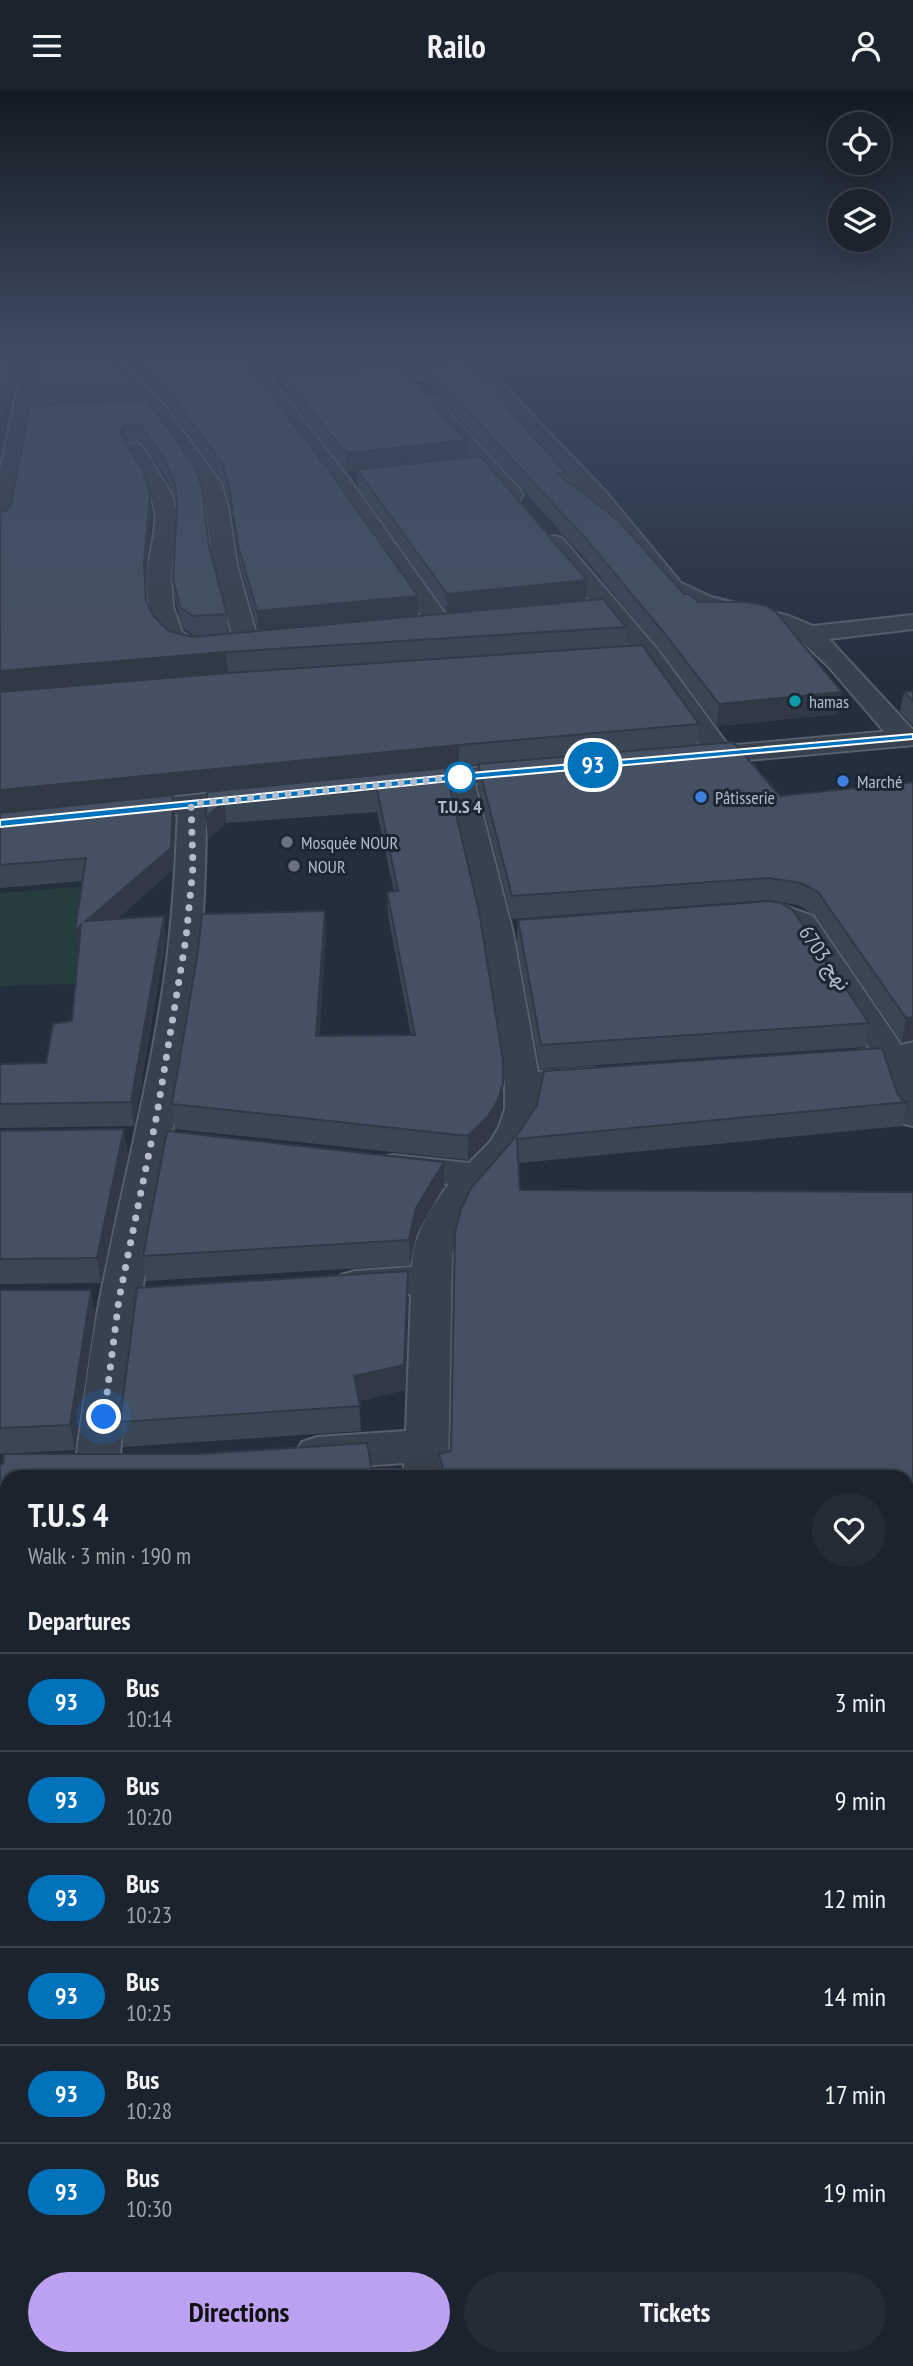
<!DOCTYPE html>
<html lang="en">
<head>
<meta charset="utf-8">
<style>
  :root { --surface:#1b232e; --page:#242b36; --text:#f1f3f6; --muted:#a0a4aa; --line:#39404a; --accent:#bca0f2 }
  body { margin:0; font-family:"PT Sans Narrow",Vazirmatn,sans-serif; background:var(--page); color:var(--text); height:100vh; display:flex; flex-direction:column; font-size:26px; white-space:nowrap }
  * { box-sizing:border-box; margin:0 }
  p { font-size:23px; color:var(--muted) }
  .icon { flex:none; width:38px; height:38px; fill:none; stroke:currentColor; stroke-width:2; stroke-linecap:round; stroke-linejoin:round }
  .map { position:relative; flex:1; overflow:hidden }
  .details { position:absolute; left:0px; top:1379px; width:914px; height:896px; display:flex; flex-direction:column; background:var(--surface); border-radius:21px 21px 0 0; box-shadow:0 7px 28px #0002,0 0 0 2px var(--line) }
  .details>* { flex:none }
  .badge { padding:0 14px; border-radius:23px; font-size:24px; line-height:46px }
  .controls { position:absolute; left:828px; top:21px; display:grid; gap:14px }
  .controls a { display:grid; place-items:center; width:63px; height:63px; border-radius:50%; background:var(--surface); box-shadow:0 7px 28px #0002,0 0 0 2px var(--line); font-size:35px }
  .you { position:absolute; width:35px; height:35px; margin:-18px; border:5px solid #fff; border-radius:50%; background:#1a73e8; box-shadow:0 0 0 10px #1a73e833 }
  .map>.badge { position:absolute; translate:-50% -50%; box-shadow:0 0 0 4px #fff }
  h2 { padding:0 28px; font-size:26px; line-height:63px }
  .round { display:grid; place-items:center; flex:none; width:74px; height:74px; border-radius:37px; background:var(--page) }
  .head { display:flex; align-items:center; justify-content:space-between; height:119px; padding:0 28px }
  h1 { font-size:33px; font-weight:700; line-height:52px }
  .action { display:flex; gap:14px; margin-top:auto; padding:14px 28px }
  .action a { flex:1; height:80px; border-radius:42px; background:var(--accent); color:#111; font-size:28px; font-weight:700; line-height:80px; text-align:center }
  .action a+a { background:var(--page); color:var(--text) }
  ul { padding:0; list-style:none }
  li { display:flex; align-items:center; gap:21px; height:98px; padding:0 28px; border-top:2px solid var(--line) }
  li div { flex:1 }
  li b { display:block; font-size:26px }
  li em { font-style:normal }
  li .badge { min-width:77px; font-weight:700; text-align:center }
  header { display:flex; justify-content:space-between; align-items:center; height:91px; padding:0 28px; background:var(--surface); font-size:32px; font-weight:700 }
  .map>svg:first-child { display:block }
  .green { fill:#263c3f }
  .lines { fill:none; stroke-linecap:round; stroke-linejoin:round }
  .minor-casing { stroke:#565f6c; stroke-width:4 }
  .tertiary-casing { stroke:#565f6c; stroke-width:4 }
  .minor { fill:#38414e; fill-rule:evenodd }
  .tertiary { fill:#38414e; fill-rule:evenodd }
  .wall { fill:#3b4654 }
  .shaded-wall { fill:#303945 }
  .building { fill:#455162; stroke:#303945; stroke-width:2 }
  .line { fill:#0072bc; stroke:#fff; stroke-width:2 }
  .walk { stroke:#b4bcc9; stroke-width:7; stroke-dasharray:0 12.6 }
  .culture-dot { fill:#0f9aa8; stroke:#1d2633; stroke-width:2.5 }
  .stop-dot { fill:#fff; stroke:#0072bc; stroke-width:3.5 }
  .shop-dot { fill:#3f7fe0; stroke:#1d2633; stroke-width:2.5 }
  .worship-dot { fill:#6b7280; stroke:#1d2633; stroke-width:2.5 }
  .labels { text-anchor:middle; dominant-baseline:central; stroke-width:6; stroke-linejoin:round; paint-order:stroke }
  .far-poi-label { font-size:18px; fill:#b4bcc9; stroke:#1d2633; text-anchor:start }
  .far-stop-label { font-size:18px; font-weight:bold; fill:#b4bcc9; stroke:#1d2633 }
  .street-label { font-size:21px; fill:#b4bcc9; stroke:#1d2633 }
</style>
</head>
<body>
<header><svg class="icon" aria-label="menu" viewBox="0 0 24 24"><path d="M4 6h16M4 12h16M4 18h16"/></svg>Railo<svg class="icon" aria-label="person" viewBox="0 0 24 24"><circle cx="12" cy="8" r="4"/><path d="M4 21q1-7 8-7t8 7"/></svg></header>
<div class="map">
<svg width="913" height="2275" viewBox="0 0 913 2275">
  <rect width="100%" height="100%" fill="#242f3e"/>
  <polygon class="green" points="88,795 78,893 0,895 0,802"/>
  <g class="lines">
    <g class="minor-casing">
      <g id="minor">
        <polygon points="32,266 41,272 11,431 8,436 0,438 0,379 23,272"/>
        <polygon points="96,266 116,266 163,313 221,392 228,415 237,474 258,550 255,555 246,557 237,555 234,550 213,474 206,415 199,392 149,321"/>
        <polygon points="235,266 254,266 347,385 448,527 451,532 448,537 439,539 430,537 331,395"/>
        <polygon points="455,266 474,266 483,273 606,401 681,492 711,506 789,525 813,535 913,524 913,538 829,548 913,639 913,653 905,655 895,653 828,575 799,548 772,535 694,516 665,502 590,411 470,283 353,294 344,288 353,282 460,273"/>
        <polygon points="431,307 438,309 520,399 523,404 520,409 504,409 424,317 421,313"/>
        <path d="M134,352L141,354L144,358L172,404L177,423L171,486L173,516L182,541L191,547L223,549L227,554L223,559C165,574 146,539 147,486C148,465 157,442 155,421C152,399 135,377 124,358L127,354Z"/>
        <polygon points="554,445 562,447 658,559 735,664 731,670 721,672 711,670 640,569 546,457 543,452 546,447"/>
        <path d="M459,678L469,680L473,686L513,842L538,981L594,977L606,981L612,988L606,995L541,1002C542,1056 495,1079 469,1120C460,1134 455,1150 452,1166L448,1386H404V1372L317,1378L302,1373L295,1362L302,1351L317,1346L406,1340L411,1203L355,1206L341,1202L335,1193L341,1184L355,1180L412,1176C413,1145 430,1117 449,1093L380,1083L374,1075L380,1067L393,1064L469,1072L490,1051L499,1036L505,1018V993L481,842L445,686L449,680Z"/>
        <path d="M192,705L202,708L206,714C206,771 204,827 198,883C184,996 157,1106 139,1218C129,1274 123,1330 118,1386H74C81,1330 88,1273 98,1218C119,1106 149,996 165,884C173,827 176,771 178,714L182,708Z"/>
        <path d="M776,812L813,825L901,954L913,951V1035L900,1032L895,1024L880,978L832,982L820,979L815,972L820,965L870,958L791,839C771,830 758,833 739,829L734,822L739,815Z"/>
        <rect x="0" y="1776" width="7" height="48"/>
      </g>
    </g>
    <g class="tertiary-casing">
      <g id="tertiary">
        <polygon points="913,638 913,654 692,674 682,672 678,666 682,660 692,658"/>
        <polygon points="531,672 541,674 545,680 541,686 396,700 386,698 382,692 386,686 396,684"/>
        <polygon points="259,697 269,700 273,706 269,712 121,730 111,727 107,721 111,715 121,712"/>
      </g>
    </g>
    <use href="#minor" class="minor"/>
    <use href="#tertiary" class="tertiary"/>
  </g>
  <g class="wall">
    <polygon points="119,266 243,266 418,505 418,525 258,540 240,473 231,415 223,390 165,311"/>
    <polygon points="795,266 913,266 913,283 797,284"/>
    <polygon points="424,273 503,304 503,311 566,382 566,389 684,503 839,623 717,635 664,564 586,469 425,290"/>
    <polygon points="284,286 466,367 587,489 586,509 447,522 358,397 357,379 378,377 346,380 285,302"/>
    <polygon points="132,293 134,309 209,455 227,523 229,543 194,545 182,536 175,507 173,488 177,411 166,386 143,352 127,351 126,352 150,403 151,421 146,492 147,512 154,526 169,540 193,546 626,536 625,556 699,633 697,654 780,705 913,691 913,949 902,951 815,824 798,814 767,809 512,828 478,695 478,674 445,677 502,1018 497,1035 488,1049 468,1069 175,1038 172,1013 325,820 326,843 319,945 411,944 388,824 387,801 394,801 377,721 226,732 208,748 207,701 6,420 11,413 36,314 34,297"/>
    <polygon points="913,600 913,634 900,621 904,601"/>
    <polygon points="0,722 175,726 173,779 117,828 164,825 166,848 134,1035 0,1037 0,973 46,972 72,930 79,863 83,790 0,797"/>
    <polygon points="518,829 869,932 865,956 540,978 517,852"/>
    <polygon points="897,1001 902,1009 907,1011 903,1035 519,1072 520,1099 913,1101 913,1630 910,1630 907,2107 906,1386 439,1386 439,1363 451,1360 518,1043"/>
    <polygon points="0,1040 128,1063 101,1192 0,1193"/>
    <polygon points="444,1071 444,1095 417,1142 410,1174 146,1190 143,1165"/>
    <polygon points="408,1180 408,1205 405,1299 359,1310 361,1340 124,1356 120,1331"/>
    <polygon points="0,1199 95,1225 75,1359 0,1363"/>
    <polygon points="0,1373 7,1386 7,2268 0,2275 2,2037 0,2038 0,1801 3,1799 3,1774 0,1774 0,1582 4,1580 4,1564 0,1565"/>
  </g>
  <g class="shaded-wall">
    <polygon points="16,266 18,282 11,316 4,317 7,333 0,366 0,301"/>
    <polygon points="125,334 127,351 122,359 120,342"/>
    <polygon points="466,349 466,367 346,380 346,362"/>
    <polygon points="150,403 151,421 146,492 148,530 144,473"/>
    <polygon points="587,489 586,509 447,522 447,503"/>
    <polygon points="418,505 418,525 258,540 257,520"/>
    <polygon points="226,561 228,581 0,601 0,580"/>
    <polygon points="842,601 839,623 717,635 719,613"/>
    <polygon points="459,654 459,675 0,721 0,699"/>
    <polygon points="173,704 175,726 173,779 89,853 86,830"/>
    <polygon points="224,711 226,732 208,748 206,726"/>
    <polygon points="325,820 326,843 318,969 316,945"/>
    <polygon points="164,825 166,848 134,1035 131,1011"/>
    <polygon points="81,834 78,863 75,840"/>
    <polygon points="913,926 913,949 902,951 906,927"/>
    <polygon points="503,993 502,1018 497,1035 488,1049 468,1069 468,1045"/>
    <polygon points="124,1038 128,1063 101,1192 97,1167"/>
    <polygon points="444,1071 444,1095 417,1142 410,1174 409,1149 416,1117"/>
    <polygon points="408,1180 408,1205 405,1299 355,1311 354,1285"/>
    <polygon points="91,1199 95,1225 75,1359 70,1334"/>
    <polygon points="0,1538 7,1563 0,1565"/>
    <polygon points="913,1605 913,1629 906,1631 910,1606"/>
    <polygon points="0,2015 7,2036 0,2038"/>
    <polygon points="913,2084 913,2104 906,2107 906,2087"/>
    <polygon points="913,2253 913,2272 903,2275 906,2268 906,2254"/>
  </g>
  <g class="building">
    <polygon points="15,266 8,299 0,301 0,267"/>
    <polygon points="39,266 107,266 132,293 34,297"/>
    <polygon points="134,266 243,266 328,378 418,505 257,520 238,454 229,396 222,372 164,295"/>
    <polygon points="799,266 913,266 913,267 799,268"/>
    <polygon points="464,269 503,304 497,305 566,382 557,382 618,429 684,503 689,503 698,511 746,511 766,515 776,521 842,601 719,613 665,543 587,449 424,273"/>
    <polygon points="398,275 466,349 346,362 284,286"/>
    <polygon points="147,309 195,375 202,397 209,455 227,523 193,525 180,516 173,488 177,415 175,393 164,368 141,335 125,334 120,342 143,379 150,403 144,473 146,510 154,526 169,540 193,546 603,508 626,536 226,561 0,580 0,421 6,420 11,413 30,314"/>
    <polygon points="0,316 4,316 0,336"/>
    <polygon points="480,365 587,489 447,503 357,379"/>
    <polygon points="642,554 699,633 459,654 0,699 0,601 227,582"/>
    <polygon points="913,600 913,610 904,601"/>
    <polygon points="733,651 780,705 913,691 913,926 906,927 818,801 801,792 769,787 512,805 478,673"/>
    <polygon points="445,677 479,820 503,969 503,993 497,1011 488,1025 468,1045 172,1013 198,860 202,823 325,820 316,945 415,944 387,801 398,800 377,699 224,711 206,726 207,701"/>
    <polygon points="173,704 171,757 86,830 164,825 131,1011 0,1013 0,973 46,972 53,933 72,930 81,834 75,840 86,767 0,774 0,722"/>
    <polygon points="770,810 781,812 792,818 869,932 541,954 518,829"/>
    <polygon points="882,957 897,1001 902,1009 907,1011 517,1048 520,1099 913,1101 913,1605 910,1606 910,1649 913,1652 913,2084 906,2087 906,1386 445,1386 439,1363 451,1360 455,1141 461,1118 471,1097 518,1043 537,1014 544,980"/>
    <polygon points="124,1038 97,1167 0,1168 0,1040"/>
    <polygon points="167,1040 444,1071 416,1117 409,1149 143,1165"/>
    <polygon points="408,1180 404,1274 354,1285 360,1315 120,1331 137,1197"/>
    <polygon points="0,1199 91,1199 70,1334 0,1337"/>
    <polygon points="367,1352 373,1386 7,1386 7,2268 522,2268 523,2275 0,2275 0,2076 2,2076 2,2015 0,2013 0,1801 3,1799 3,1751 0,1748 0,1582 4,1580 4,1540 0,1538 0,1373 3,1373 4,1363 199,1363"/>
    <polygon points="906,2106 913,2120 913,2253 906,2254"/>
    <polygon points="906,2258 913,2275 837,2275 860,2268 906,2268"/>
  </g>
  <linearGradient id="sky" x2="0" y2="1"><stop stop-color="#141a22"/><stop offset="0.45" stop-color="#3f4d63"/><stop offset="1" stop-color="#3f4d63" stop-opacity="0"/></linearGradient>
  <rect width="913" height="585" fill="url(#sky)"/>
  <polygon class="line" points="913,643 913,648 460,689 0,736 0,729 460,683"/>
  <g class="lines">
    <polyline class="walk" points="104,1326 119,1208 157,1023 186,847 193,776 191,713 460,686"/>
  </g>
  <circle class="culture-dot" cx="795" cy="610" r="7"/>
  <circle class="stop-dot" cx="460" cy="686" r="14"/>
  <g class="shop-dot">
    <circle cx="843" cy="690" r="7"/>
    <circle cx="701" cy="706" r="7"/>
  </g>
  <g class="worship-dot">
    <circle cx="287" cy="751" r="7"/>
    <circle cx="294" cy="775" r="7"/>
  </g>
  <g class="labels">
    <g class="far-poi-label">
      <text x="809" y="610">hamas</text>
      <text x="857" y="690">Marché</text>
      <text x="715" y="706">Pâtisserie</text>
      <text x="301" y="751">Mosquée NOUR</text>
      <text x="308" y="775">NOUR</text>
    </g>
    <g class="far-stop-label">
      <text x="460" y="715">T.U.S 4</text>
    </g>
    <g class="street-label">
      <text transform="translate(825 867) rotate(55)">نهج 6703</text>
    </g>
  </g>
</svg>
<div class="controls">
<a><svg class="icon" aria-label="locate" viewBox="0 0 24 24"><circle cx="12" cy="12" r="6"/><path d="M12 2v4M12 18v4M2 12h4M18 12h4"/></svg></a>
<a><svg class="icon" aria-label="layers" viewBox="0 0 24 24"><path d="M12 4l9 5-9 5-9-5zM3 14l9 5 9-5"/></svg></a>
</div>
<div class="you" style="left:104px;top:1326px"></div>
<b class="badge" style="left:593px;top:674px;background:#0072bc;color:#fff">93</b>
<section class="details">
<div class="head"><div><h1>T.U.S 4</h1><p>Walk · 3 min · 190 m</p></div><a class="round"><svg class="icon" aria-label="heart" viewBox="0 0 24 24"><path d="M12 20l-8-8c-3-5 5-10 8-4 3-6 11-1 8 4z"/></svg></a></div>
<h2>Departures</h2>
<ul>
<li><span class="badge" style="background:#0072bc;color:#fff">93</span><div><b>Bus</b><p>10:14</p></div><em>3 min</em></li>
<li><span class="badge" style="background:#0072bc;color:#fff">93</span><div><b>Bus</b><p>10:20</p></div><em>9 min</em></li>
<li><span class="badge" style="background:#0072bc;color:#fff">93</span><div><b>Bus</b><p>10:23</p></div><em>12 min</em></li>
<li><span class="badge" style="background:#0072bc;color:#fff">93</span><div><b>Bus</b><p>10:25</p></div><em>14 min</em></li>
<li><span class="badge" style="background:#0072bc;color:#fff">93</span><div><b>Bus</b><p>10:28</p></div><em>17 min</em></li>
<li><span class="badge" style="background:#0072bc;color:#fff">93</span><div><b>Bus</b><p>10:30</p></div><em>19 min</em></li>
</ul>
<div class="action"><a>Directions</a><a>Tickets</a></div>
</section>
</div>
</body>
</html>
